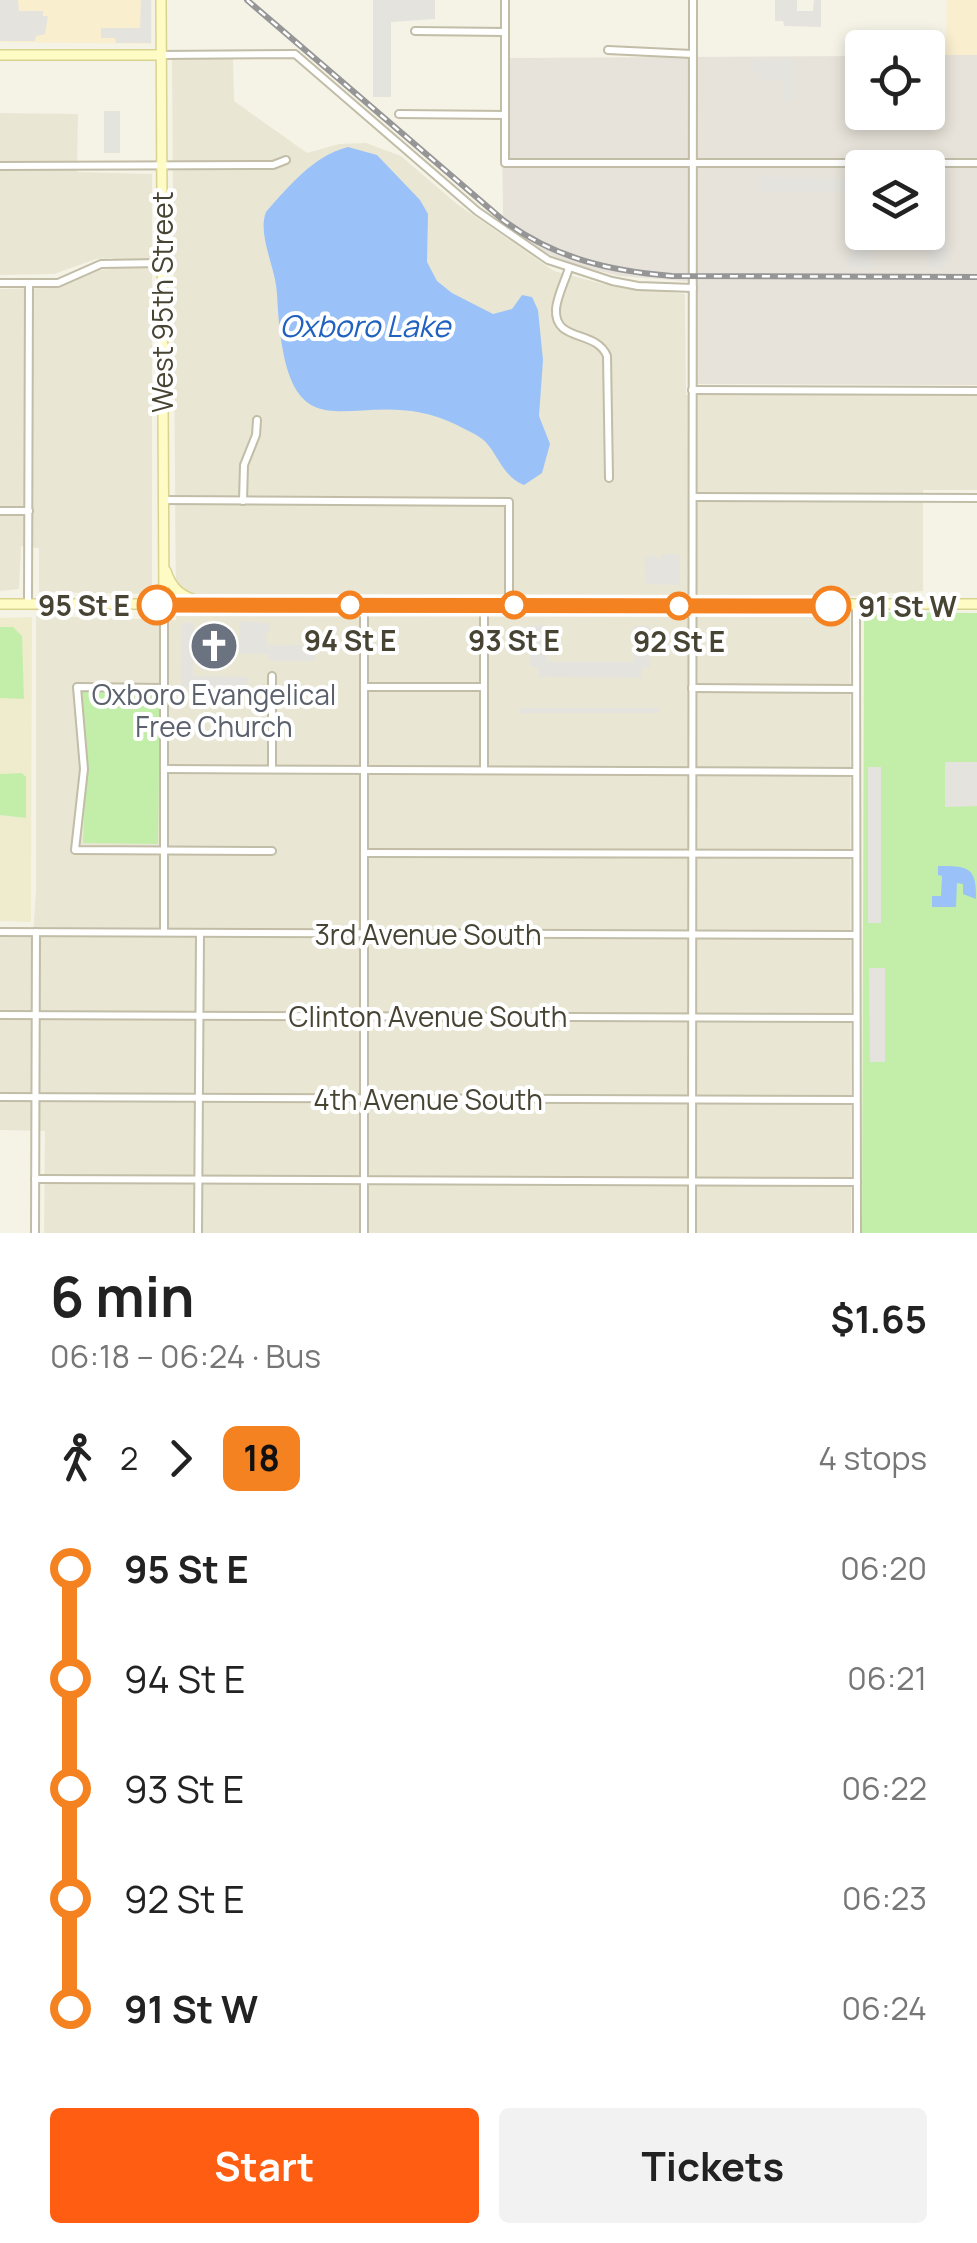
<!DOCTYPE html>
<html lang="en">
<head>
<meta charset="utf-8">
<style>
  :root { --surface:#fff; --page:#f2f2f2; --text:#222; --muted:#767676; --accent:#ff5e12 }
  body { margin:0; font-family:Manrope,sans-serif; background:var(--page); color:var(--text); height:100vh; display:flex; flex-direction:column; font-size:38px; white-space:nowrap }
  * { box-sizing:border-box; margin:0 }
  p { font-size:32px; color:var(--muted) }
  .icon { flex:none; width:55px; height:55px; fill:none; stroke:currentColor; stroke-width:2; stroke-linecap:round; stroke-linejoin:round }
  .map { position:relative; height:1233px; overflow:hidden }
  .sheet { display:flex; flex-direction:column; background:var(--surface); flex:1 }
  .sheet>* { flex:none }
  .badge { padding:0 20px; border-radius:15px; font-size:35px; line-height:65px }
  .buttons { position:absolute; left:845px; top:30px; display:grid; gap:20px }
  .buttons a { display:grid; place-items:center; width:100px; height:100px; border-radius:10px; background:var(--surface); box-shadow:0 5px 15px #0003; font-size:50px }
  .map>.badge { position:absolute; translate:-50% -50%; box-shadow:0 0 0 5px #fff }
  .legs { display:flex; align-items:center; gap:15px; height:110px; padding:0 50px; font-size:32px }
  .legs p { margin-inline-start:auto }
  .overview { display:flex; align-items:center; justify-content:space-between; height:170px; padding:0 50px }
  h1 { font-size:55px; font-weight:700; line-height:75px }
  .button { display:flex; gap:20px; margin-top:auto; padding:20px 50px }
  .button a { flex:1; height:115px; border-radius:10px; background:var(--accent); color:#fff; font-size:40px; font-weight:700; line-height:115px; text-align:center }
  .button a+a { background:var(--page); color:var(--text) }
  ul { padding:0 50px; list-style:none }
  li { display:flex; align-items:center; gap:35px; height:110px; font-size:38px }
  li i { display:grid; place-items:center; width:15px; height:100%; margin:0 12px; background:currentColor }
  li i::after { content:''; width:25px; height:25px; margin:-12px; border:8px solid; border-radius:50%; background:var(--surface) }
  li p { margin-inline-start:auto }
  li:first-child i { background:linear-gradient(#0000 50%,currentColor 0) }
  li:last-child i { background:linear-gradient(currentColor 50%,#0000 0) }
  .map>svg:first-child { display:block }
  .residential { fill:#e9e6d3 }
  .commercial { fill:#f9eece }
  .industrial { fill:#e7e3da; fill-rule:evenodd }
  .education { fill:#efecce }
  .green { fill:#c3eeaa }
  .parking { fill:#e5e3de }
  .water { fill:#9bc2f8 }
  .lines { fill:none; stroke-linecap:round; stroke-linejoin:round }
  .street-casing { stroke:#c1bda7; stroke-width:10 }
  .secondary-casing { stroke:#d9d390; stroke-width:12 }
  .street { stroke:#fff; stroke-width:6 }
  .secondary { stroke:#fffbc5; stroke-width:9 }
  .rail-casing { stroke:#969696; stroke-width:6 }
  .rail { stroke:#fff; stroke-width:2.5; stroke-dasharray:8; stroke-linecap:butt }
  .line-1-casing { stroke:#fff; stroke-width:22 }
  .line-1 { stroke:#f58220; stroke-width:15 }
  .stop-1-dot { fill:#fff; stroke:#f58220; stroke-width:5 }
  .labels { text-anchor:middle; dominant-baseline:central; stroke-width:8; stroke-linejoin:round; paint-order:stroke }
  .street-label { font-size:28px; fill:#484434; stroke:#fff }
  .stop-label { font-size:28px; font-weight:bold; fill:#484434; stroke:#fff }
  .worship-label { font-size:28px; fill:#5b616d; stroke:#fff }
  .water-label { font-size:30px; font-style:italic; fill:#2162c0; stroke:#fff }
</style>
</head>
<body>
<div class="map">
<svg width="977" height="1233" viewBox="0 0 977 1233">
  <rect width="100%" height="100%" fill="#f5f3e6"/>
  <g class="residential">
    <polygon points="172,57 233,58 234,101 307,153 339,144 366,143 401,156 457,204 554,271 603,284 685,294 686,395 977,395 977,490 923,490 923,591 850,596 851,1233 44,1233 45,1131 0,1130 0,936 33,935 36,890 36,616 176,620"/>
    <polygon points="0,113 78,114 77,172 152,174 152,594 39,592 39,548 21,546 19,589 0,591 0,289 57,288 95,270 113,269 113,258 96,259 54,274 0,275"/>
  </g>
  <g class="commercial">
    <polygon points="0,0 152,0 152,44 0,42"/>
    <polygon points="947,0 977,0 977,55 946,55"/>
  </g>
  <path class="industrial" d="M928,55H977V385L697,384V282L619,276L579,266L543,252L519,236L503,217L501,58L862,56V112H928ZM862,168H928V232H862Z"/>
  <polygon class="education" points="32,617 31,922 0,921 0,618"/>
  <g class="green">
    <polygon points="864,612 977,613 977,1233 862,1233"/>
    <polygon points="0,627 13,627 22,636 24,699 0,698"/>
    <polygon points="82,691 160,691 158,844 83,843 87,745"/>
    <polygon points="22,773 26,777 26,818 0,815 0,774"/>
  </g>
  <g class="parking">
    <polygon points="0,0 18,0 19,11 43,11 43,16 48,16 45,34 36,36 35,41 0,41"/>
    <polygon points="141,0 151,0 151,43 116,43 115,38 101,38 101,28 140,28"/>
    <polygon points="373,0 435,0 435,19 391,22 391,97 373,97"/>
    <polygon points="775,0 797,0 797,11 813,11 814,0 821,0 821,27 784,26 783,21 775,21"/>
    <polygon points="750,59 796,59 796,101 784,101 784,80 757,80 757,70 750,69"/>
    <rect x="104" y="111" width="16" height="42"/>
    <polygon points="757,177 862,178 862,232 873,233 873,270 849,270 849,191 757,191"/>
    <polygon points="928,179 935,179 934,223 947,224 946,268 925,268"/>
    <polygon points="651,554 660,559 662,554 680,554 680,585 646,584 645,559"/>
    <polygon points="239,621 270,623 270,631 266,632 267,645 315,645 315,661 269,661 268,654 239,654"/>
    <polygon points="182,623 194,623 193,676 248,677 248,689 181,687"/>
    <polygon points="531,625 546,625 547,662 633,662 634,626 650,626 650,668 642,668 642,678 538,677 538,667 530,667"/>
    <rect x="520" y="708" width="140" height="5"/>
    <polygon points="945,762 977,762 977,806 945,807"/>
    <rect x="868" y="767" width="13" height="156"/>
    <polygon points="885,968 885,1062 870,1062 869,968"/>
  </g>
  <g class="water">
    <path d="M348,147L377,155L420,200L428,214L427,262L437,281L452,293L493,314L512,309L522,295L532,297L538,310L543,360L539,416L550,444L542,473L524,485C505,477 501,462 489,446C482,436 468,431 457,425C354,374 286,482 277,294C276,268 257,235 266,212C289,186 313,156 348,147Z"/>
    <path d="M938,866C967,866 977,866 976,899L963,894V884L957,883L956,907H932V896H941L942,876L938,875Z"/>
  </g>
  <g class="lines">
    <g class="street-casing">
      <g id="street">
        <polyline points="505,0 505,163 977,163"/>
        <polyline points="415,31 505,32"/>
        <polyline points="608,50 692,54"/>
        <polyline points="161,55 295,54 477,211 548,260 612,281 638,286 693,288"/>
        <polyline points="399,114 505,115"/>
        <polyline points="0,166 273,165 286,160"/>
        <path d="M569,268C565,281 557,296 556,309C554,343 596,329 607,356L609,478"/>
        <polyline points="0,283 58,283 101,264 161,263"/>
        <polyline points="692,390 977,391"/>
        <polyline points="693,497 977,498"/>
        <polyline points="163,500 509,502 509,604"/>
        <polyline points="243,501 244,465 256,435 257,420"/>
        <polyline points="0,511 29,511"/>
        <polyline points="28,604 29,283"/>
        <polyline points="484,605 484,769"/>
        <polyline points="856,606 857,1233"/>
        <polyline points="364,687 484,687"/>
        <polyline points="164,688 77,687 84,769 75,850 272,851"/>
        <polyline points="692,688 856,689"/>
        <polyline points="272,768 272,676"/>
        <polyline points="164,769 856,772"/>
        <polyline points="364,853 856,854"/>
        <polyline points="0,932 856,935"/>
        <polyline points="164,932 164,605"/>
        <polyline points="0,1015 856,1018"/>
        <polyline points="0,1097 856,1100"/>
        <polyline points="35,1179 857,1182"/>
        <polyline points="35,1233 36,932"/>
        <polyline points="198,1233 200,933"/>
        <polyline points="364,1233 364,605"/>
        <polyline points="692,1233 693,0"/>
      </g>
    </g>
    <g class="secondary-casing">
      <g id="secondary">
        <polyline points="161,0 164,605"/>
        <polyline points="0,55 161,55"/>
        <path d="M166,571C172,590 182,596 200,602"/>
        <polyline points="0,604 977,604"/>
      </g>
    </g>
    <use href="#street" class="street"/>
    <use href="#secondary" class="secondary"/>
    <g class="rail-casing">
      <path id="rail" d="M247,0L503,220C554,258 609,271 672,276L977,277"/>
    </g>
    <use href="#rail" class="rail"/>
  </g>
  <g class="lines">
    <g class="line-1-casing">
      <polyline id="line-1" points="157,605 831,606"/>
    </g>
    <use href="#line-1" class="line-1"/>
  </g>
  <defs>
    <g id="church-disc" transform="scale(2.5)"><circle r="9.5" fill="#6b7280" stroke="#fff"/><path d="M-1.2-6h2.4v3.5h3.3v2.4h-3.3V6h-2.4V-.1h-3.3v-2.4h3.3Z" fill="#fff"/></g>
  </defs>
  <g fill-rule="evenodd">
    <use href="#church-disc" x="214" y="646"/>
  </g>
  <g class="stop-1-dot">
    <circle cx="157" cy="605" r="18"/>
    <circle cx="350" cy="605" r="12"/>
    <circle cx="514" cy="605" r="12"/>
    <circle cx="679" cy="606" r="12"/>
    <circle cx="831" cy="606" r="18"/>
  </g>
  <g class="labels">
    <g class="street-label">
      <text transform="translate(162 302) rotate(-90)">West 95th Street</text>
      <text x="428" y="934">3rd Avenue South</text>
      <text x="428" y="1016">Clinton Avenue South</text>
      <text x="428" y="1099">4th Avenue South</text>
    </g>
    <g class="stop-label">
      <text x="130" y="605" text-anchor="end">95 St E</text>
      <text x="858" y="606" text-anchor="start">91 St W</text>
      <text x="350" y="640">94 St E</text>
      <text x="514" y="640">93 St E</text>
      <text x="679" y="641">92 St E</text>
    </g>
    <g class="worship-label">
      <text x="214" y="694">Oxboro Evangelical<tspan x="214" dy="32">Free Church</tspan></text>
    </g>
    <g class="water-label">
      <text x="365" y="325">Oxboro Lake</text>
    </g>
  </g>
</svg>
<div class="buttons">
<a><svg class="icon" aria-label="locate" viewBox="0 0 24 24"><circle cx="12" cy="12" r="6"/><path d="M12 2v4M12 18v4M2 12h4M18 12h4"/></svg></a>
<a><svg class="icon" aria-label="layers" viewBox="0 0 24 24"><path d="M12 4l9 5-9 5-9-5zM3 14l9 5 9-5"/></svg></a>
</div>
</div>
<section class="sheet">
<div class="overview"><div><h1>6 min</h1><p>06:18 – 06:24 · Bus</p></div><b>$1.65</b></div>
<div class="legs"><svg class="icon" aria-label="walk" viewBox="0 0 24 24"><circle cx="13" cy="4" r="2"/><path d="M13 8l-2 6 4 7M11 14l-3 7M7 12l3-4h3l4 4"/></svg>2<svg class="icon" aria-label="forward" viewBox="0 0 24 24"><path d="M9 5l7 7-7 7"/></svg><b class="badge" style="background:#f58220;color:#111">18</b><p>4 stops</p></div>
<ul>
<li><i style="color:#f58220"></i><b>95 St E</b><p>06:20</p></li>
<li><i style="color:#f58220"></i><span>94 St E</span><p>06:21</p></li>
<li><i style="color:#f58220"></i><span>93 St E</span><p>06:22</p></li>
<li><i style="color:#f58220"></i><span>92 St E</span><p>06:23</p></li>
<li><i style="color:#f58220"></i><b>91 St W</b><p>06:24</p></li>
</ul>
<div class="button"><a>Start</a><a>Tickets</a></div>
</section>
</body>
</html>
